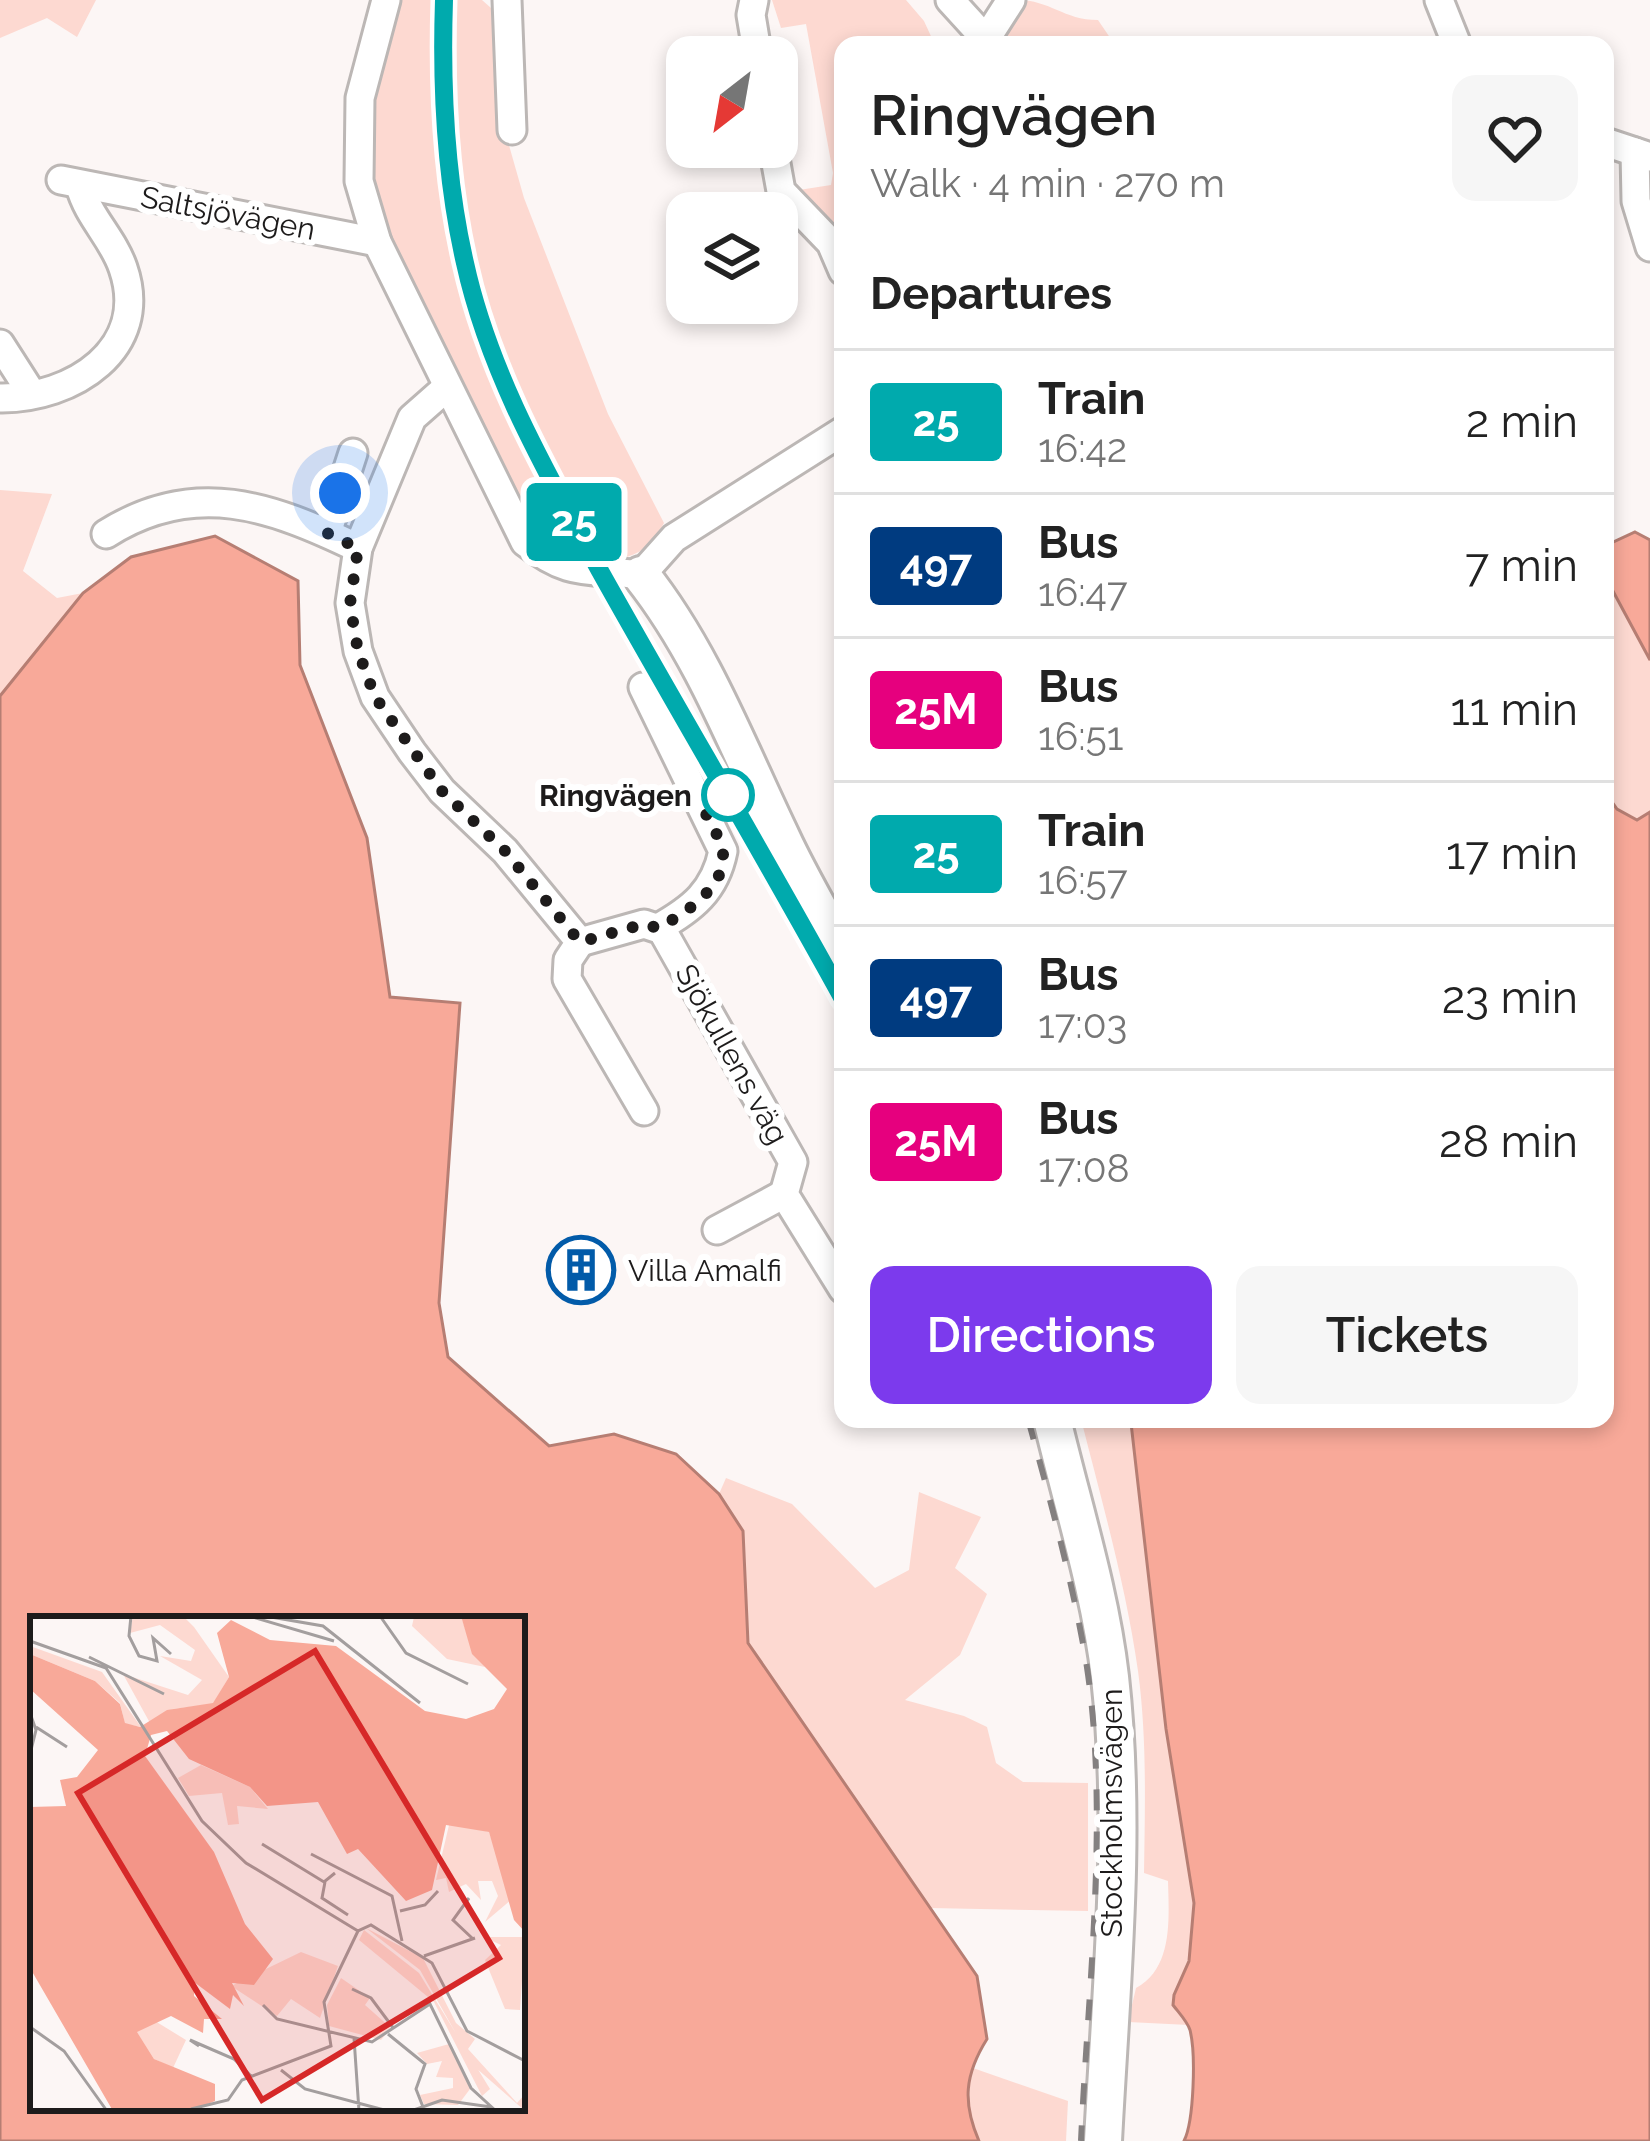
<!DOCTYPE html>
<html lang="en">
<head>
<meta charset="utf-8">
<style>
  :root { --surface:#fff; --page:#f6f6f6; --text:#222; --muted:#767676; --line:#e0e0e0; --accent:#7c3aed }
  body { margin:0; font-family:Raleway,sans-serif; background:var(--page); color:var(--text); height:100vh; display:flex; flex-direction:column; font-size:45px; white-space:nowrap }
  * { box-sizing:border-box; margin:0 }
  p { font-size:39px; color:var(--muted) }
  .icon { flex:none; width:66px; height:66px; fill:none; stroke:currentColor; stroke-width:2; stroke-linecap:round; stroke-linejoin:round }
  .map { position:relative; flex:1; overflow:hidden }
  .sheet { position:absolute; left:834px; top:36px; width:780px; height:1392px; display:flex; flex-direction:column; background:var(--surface); border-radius:24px; box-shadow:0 6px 18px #0003 }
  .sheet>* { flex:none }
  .badge { padding:0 24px; border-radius:9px; font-size:42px; line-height:78px }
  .needle { width:78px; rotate:211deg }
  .buttons { position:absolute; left:666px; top:36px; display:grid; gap:24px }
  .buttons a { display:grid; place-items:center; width:132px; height:132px; border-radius:24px; background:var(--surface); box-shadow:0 6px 18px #0003; font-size:60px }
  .you { position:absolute; width:60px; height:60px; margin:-30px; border:9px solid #fff; border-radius:50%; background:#1a73e8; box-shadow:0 0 0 18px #1a73e833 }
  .map>.badge { position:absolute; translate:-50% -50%; box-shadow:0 0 0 6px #fff }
  h2 { padding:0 36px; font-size:45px; line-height:108px }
  .round { display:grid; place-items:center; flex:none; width:126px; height:126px; border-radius:24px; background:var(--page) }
  .overview { display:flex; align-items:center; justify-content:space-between; height:204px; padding:0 36px }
  h1 { font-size:57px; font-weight:600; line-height:90px }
  .primary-button { display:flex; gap:24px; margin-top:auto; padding:24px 36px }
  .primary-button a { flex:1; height:138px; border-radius:24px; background:var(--accent); color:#fff; font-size:48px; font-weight:600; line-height:138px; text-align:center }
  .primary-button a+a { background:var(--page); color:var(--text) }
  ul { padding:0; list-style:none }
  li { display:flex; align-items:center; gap:36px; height:144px; padding:0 36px; border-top:3px solid var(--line) }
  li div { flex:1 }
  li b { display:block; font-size:45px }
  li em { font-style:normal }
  li .badge { min-width:132px; font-weight:700; text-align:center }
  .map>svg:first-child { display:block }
  .built { fill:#f7e8e5 }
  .green { fill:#fdd9d1 }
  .water { fill:#f8a999; stroke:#b67e73; stroke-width:3; fill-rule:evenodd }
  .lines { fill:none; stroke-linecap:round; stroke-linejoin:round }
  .minor-casing { stroke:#bcb7b5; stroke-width:33 }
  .major-casing { stroke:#bcb7b5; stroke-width:42 }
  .minor { stroke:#fff; stroke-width:27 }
  .major { stroke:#fff; stroke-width:36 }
  .rail { stroke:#848080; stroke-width:6; stroke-dasharray:21 21; stroke-linecap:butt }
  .line-casing { stroke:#fff; stroke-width:27 }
  .line { stroke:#00aaad; stroke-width:18 }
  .walk { stroke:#1d1b1b; stroke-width:12; stroke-dasharray:0 21.6 }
  .stop-dot { fill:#fff; stroke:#00aaad; stroke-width:6 }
  .labels { text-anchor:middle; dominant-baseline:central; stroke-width:12; stroke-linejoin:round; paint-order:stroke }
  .street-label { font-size:30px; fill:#1d1b1b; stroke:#fff }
  .stop-label { font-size:30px; font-weight:bold; fill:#1d1b1b; stroke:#fff; text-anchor:end }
  .poi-label { font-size:30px; fill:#1d1b1b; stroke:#fff; text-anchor:start }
  .inset-road { fill:none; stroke:#a39e9e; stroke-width:3 }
  .view { fill:#d62828; fill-opacity:0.15; stroke:#d62828; stroke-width:6 }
  .inset-edge { fill:none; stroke:#1d1b1b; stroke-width:6 }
</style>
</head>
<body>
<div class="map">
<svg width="1650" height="2141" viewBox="0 0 1650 2141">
  <rect width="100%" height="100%" fill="#fcf6f5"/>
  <polygon class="built" points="437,0 450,0 449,81 492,335 520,401 604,562 588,564 509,409 482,342 459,266 442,181 433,84"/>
  <g class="green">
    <polygon points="0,0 96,0 77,37 47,18 0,38"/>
    <path d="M395,0H437C431,118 441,235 484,346C513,422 551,492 588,564L537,541L386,235L369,175V94Z"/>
    <path d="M450,0H482L500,16L501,117L524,198L608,414L664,523C648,552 636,556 604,562C566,488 523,415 493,338C453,229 449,114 450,0Z"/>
    <polygon points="772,0 906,0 924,21 935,45 843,45 843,259 786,192 831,185 833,173 806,24 781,28"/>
    <path d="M1017,0C1051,0 1063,20 1098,20L1115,45H1003L994,35Z"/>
    <polygon points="0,490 52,494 23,571 57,598 83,593 0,696"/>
    <polygon points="1605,580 1650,660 1650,812 1637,820 1617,809 1605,792"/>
    <path d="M1081,1419H1133L1166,1729L1194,1903L1189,1961L1174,1995L1189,2025L1128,2022L1136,1988C1173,1968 1169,1919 1168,1881L1144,1873C1145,1806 1147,1737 1138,1671C1126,1586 1102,1502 1081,1419Z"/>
    <polygon points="726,1478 792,1504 875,1588 909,1570 919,1492 981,1517 955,1568 987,1594 960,1655 905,1700 964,1716 987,1727 996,1763 1023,1782 1088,1783 1088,1911 930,1908 748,1643 743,1531 719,1494"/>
    <polygon points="970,2067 1068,2101 1066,2141 979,2141 969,2117"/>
  </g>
  <g class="water">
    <polygon points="1635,532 1650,540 1650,660 1607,580 1607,545"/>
    <path d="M215,536L298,581L300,665L367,838L390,997L460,1003L439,1303L448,1357L549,1446L614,1434L676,1454L719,1494L743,1531L748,1643L977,1976L987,2039C965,2074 962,2102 979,2141H0V696L83,593L131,557ZM33,1619H522V2108H33Z"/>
    <path d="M1605,792L1617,809L1637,820L1650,812V2141H1184C1194,2121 1196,2054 1190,2030C1187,2021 1179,2013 1173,2005L1174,1995L1189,1961L1194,1903L1166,1729L1131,1423L1134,1419H1605Z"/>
  </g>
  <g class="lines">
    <g class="minor-casing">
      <g id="minor">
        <path d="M386,0L360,98L359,181L377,242L525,542C571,578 587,568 641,575L674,538L843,431"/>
        <polyline points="507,0 512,130"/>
        <polyline points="754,0 751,15 758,57"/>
        <polyline points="950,0 991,45"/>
        <polyline points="1439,0 1457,45"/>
        <polyline points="986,39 1011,0"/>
        <polyline points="1605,142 1650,157"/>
        <polyline points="773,147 781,191 831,243 843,271"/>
        <polyline points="1635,152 1636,201 1650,247"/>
        <polyline points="61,180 377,242"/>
        <polyline points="0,344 32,394"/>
        <polyline points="446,388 412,418 358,548 350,603 358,651 375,697 412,752 442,791 505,851 580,942 568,960 567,979 644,1111"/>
        <path d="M0,398C72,399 151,349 123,268C113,238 88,217 80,186"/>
        <polyline points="327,533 353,453"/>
        <path d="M106,534C194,478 271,506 358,548"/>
        <path d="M643,687L723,851C715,891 692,909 658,928"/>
        <polyline points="580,942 644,924 662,930 793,1162 784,1194 843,1289"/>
        <polyline points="717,1230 784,1194"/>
      </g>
    </g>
    <g class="major-casing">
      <g id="major">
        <path d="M641,575C703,653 739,750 782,839C800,878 823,916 843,954"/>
        <path d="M1052,1419C1072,1504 1100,1590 1110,1677C1127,1830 1111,1987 1103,2141"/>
      </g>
    </g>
    <use href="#minor" class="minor"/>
    <use href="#major" class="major"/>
    <g class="rail">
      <path d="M444,0C441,89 445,175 465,263C492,384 558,495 618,602C693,735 770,866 843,999"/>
      <path d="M1028,1419C1049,1495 1070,1572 1084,1649C1111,1801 1088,1986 1081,2141"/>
    </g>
  </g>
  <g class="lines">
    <g class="line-casing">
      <path id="line" d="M444,0C441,89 445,176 465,263C489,373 547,473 600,571C680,714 764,855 843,999"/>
    </g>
    <use href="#line" class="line"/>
    <path class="walk" d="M340,493L327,533L358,548L350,604L358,651L375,697L442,791L505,851L580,942L644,924L658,928C684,914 731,885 722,848C719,836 710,823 705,812L728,795"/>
  </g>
  <defs>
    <g id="building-ring" transform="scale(3.45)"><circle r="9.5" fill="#fff" stroke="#025ba9" stroke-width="1.5"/><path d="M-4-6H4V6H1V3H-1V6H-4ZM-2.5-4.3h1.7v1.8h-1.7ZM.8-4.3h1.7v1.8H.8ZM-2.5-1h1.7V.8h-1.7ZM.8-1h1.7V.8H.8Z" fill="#025ba9"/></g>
  </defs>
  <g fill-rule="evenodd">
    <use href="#building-ring" x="581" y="1270"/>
  </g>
  <circle class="stop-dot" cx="728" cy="795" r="24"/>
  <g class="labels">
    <g class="street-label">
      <text transform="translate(228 213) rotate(11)">Saltsjövägen</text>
      <text transform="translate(732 1054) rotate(61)">Sjökullens väg</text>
      <text transform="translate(1111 1813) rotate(-90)">Stockholmsvägen</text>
    </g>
    <g class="stop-label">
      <text x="692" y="795">Ringvägen</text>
    </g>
    <g class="poi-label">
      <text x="628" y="1270">Villa Amalfi</text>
    </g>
  </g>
  <g transform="translate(30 1616)">
    <rect width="495" height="495" fill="#fcf6f5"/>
    <path d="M103,0H153L164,11L199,61L183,88L143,93L120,107L93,58L158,79L172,64L130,40L161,45L165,34L130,9L100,17ZM431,0L441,31L455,51L417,43L382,10L384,1ZM0,30L72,56L111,111L95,108L90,87L65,65L0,38ZM171,149L220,171L238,193L207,190L209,208L198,209L192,177L159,180L148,162ZM420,205L459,216L482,283L455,306L468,280L462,265H448L451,284L436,268L419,276L416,262L406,264ZM336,312L393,342L426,407L445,423L438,433L487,487L495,478V495L445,451L390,354ZM334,314L389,357L460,473L452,480L404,386L329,324ZM454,321H495L490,394L475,393L455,344L471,329ZM271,336L308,350L290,402L261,383L247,400L201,370ZM311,362L340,382L335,389L361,412L351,424L299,410L297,389ZM125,405L156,424L143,452L124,443L106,415ZM419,428L440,473L428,489L394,488L390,479L423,472V462L406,461L412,445L397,448L387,437Z" fill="#fdd9d1"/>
    <path d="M431,0H495V316L484,304L459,216L416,209L402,274L376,285L328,233L317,238L288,186L237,190L220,171L159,143L137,115L121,119L115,140L184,236L215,308L243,343L224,369L202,367L214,390L203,379L200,393L164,366V380L192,403H174L173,417L141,400L107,416L124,443L185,468V485L160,495H83L0,352V191L36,190L30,164L47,161L68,134L0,73V38L65,65L90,88L95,107L110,111L137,94L183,87L199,61L187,17L201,4L240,24L306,30L395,95L436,103L464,93L477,73L442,38Z" fill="#f8a999"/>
    <path class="inset-road" d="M101,0L99,20L109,40L127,45L123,22L141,38M219,0L304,25M235,0L293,10L390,87M350,0L376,37L438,68M0,25L76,52L172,205L216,247L328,315M59,41L134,78M0,97L6,114L0,138M6,111L37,131M232,228L294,266L305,257M281,238L362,280L372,325M295,266L292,282L318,299M439,282L423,304L442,322M370,295L395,289L408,275M394,340L445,322M322,373L341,382L364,413M233,389L247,403L342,426L400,388L441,472L466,495M0,411L34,435L77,495M358,418L395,448L386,473L393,491M324,422L329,495M169,430L160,424L204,443L222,461M251,454L275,473L358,495M161,493L198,484L212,464L301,430L294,386L328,315L341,309L402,347L437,415L495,445M381,495L412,484L461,491"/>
    <path class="view" d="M285,35L469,342L232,484L48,177Z"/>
    <rect width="495" height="495" class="inset-edge"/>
  </g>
</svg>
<div class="buttons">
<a><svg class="needle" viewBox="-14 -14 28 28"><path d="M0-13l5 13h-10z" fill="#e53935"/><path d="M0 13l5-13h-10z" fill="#767676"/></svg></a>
<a><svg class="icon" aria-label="layers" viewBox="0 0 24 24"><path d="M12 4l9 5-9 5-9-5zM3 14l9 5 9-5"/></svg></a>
</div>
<div class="you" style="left:340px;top:493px"></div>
<b class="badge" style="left:574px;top:522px;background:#00aaad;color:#fff">25</b>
<section class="sheet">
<div class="overview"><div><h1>Ringvägen</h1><p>Walk · 4 min · 270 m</p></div><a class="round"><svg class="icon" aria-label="heart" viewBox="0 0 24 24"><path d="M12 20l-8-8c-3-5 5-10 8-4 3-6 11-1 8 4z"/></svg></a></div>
<h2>Departures</h2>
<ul>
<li><span class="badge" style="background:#00aaad;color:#fff">25</span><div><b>Train</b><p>16:42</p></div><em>2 min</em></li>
<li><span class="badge" style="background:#003b80;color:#fff">497</span><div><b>Bus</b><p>16:47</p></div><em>7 min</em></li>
<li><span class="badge" style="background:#e6007e;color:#fff">25M</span><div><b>Bus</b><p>16:51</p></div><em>11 min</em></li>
<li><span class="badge" style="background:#00aaad;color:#fff">25</span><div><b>Train</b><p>16:57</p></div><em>17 min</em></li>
<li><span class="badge" style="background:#003b80;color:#fff">497</span><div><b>Bus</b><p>17:03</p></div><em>23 min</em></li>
<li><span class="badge" style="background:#e6007e;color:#fff">25M</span><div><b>Bus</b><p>17:08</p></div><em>28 min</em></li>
</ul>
<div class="primary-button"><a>Directions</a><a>Tickets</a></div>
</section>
</div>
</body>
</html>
